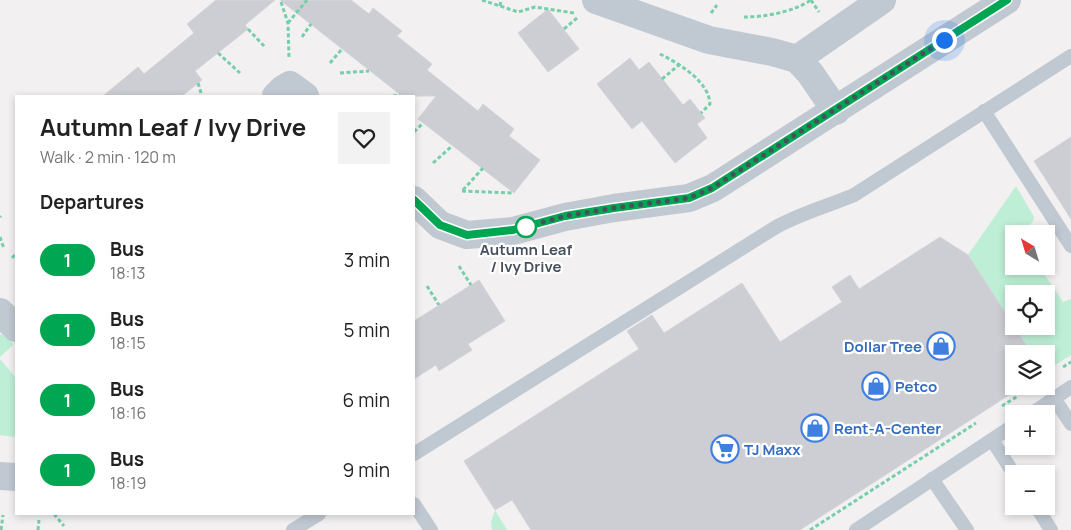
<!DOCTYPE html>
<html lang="en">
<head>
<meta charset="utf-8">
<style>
  :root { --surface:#fff; --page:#f2f2f2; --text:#222; --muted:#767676 }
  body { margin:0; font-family:Manrope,sans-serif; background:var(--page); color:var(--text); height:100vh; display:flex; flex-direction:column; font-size:19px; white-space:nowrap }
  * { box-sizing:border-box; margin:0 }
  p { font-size:16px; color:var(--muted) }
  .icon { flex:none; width:28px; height:28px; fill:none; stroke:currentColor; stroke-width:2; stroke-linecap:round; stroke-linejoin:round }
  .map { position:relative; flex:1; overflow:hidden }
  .details { position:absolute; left:15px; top:95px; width:400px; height:420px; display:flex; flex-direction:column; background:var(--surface); border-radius:0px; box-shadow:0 2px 8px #0003 }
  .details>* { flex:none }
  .badge { padding:0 10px; border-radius:16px; font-size:18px; line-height:32px }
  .needle { width:32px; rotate:322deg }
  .fabs { position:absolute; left:1005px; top:225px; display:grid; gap:10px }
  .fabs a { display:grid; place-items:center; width:50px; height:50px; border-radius:0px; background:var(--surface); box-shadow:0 2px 8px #0003; font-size:25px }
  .you { position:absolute; width:25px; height:25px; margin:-12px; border:4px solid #fff; border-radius:50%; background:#1a73e8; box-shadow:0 0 0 8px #1a73e833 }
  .map>.badge { position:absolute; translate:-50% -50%; box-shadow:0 0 0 2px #fff }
  h2 { padding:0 25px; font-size:19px; line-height:45px }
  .round { display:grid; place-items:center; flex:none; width:52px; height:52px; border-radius:0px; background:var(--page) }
  .head { display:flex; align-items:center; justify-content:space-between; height:85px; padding:0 25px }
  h1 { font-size:24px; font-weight:700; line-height:38px }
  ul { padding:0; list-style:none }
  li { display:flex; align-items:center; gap:15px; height:70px; padding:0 25px }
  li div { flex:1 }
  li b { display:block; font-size:19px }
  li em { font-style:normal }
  li .badge { min-width:55px; font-weight:700; text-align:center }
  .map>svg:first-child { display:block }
  .green { fill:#beefd6 }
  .building { fill:#ccced4; stroke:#d4d5db }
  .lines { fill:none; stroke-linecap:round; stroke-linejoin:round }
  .path { stroke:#76ceab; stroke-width:3; stroke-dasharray:4 2.5; stroke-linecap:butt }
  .service { stroke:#c0c8d1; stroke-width:14 }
  .minor { stroke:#c0c8d1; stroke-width:28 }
  .line-casing { stroke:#fff; stroke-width:11 }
  .line { stroke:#00a651; stroke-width:8 }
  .walk { stroke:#47515d; stroke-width:5; stroke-dasharray:0 9 }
  .stop-dot { fill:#fff; stroke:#00a651; stroke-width:2.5 }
  .labels { text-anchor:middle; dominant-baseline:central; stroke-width:4.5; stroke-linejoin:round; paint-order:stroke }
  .stop-label { font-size:15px; font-weight:bold; fill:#47515d; stroke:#fff }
  .shop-label { font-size:15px; font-weight:bold; fill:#366cbe; stroke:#fff; text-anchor:start }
</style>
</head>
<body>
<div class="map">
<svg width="1071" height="530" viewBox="0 0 1071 530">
  <rect width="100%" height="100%" fill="#f2f0f0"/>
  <g class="green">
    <polygon points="1016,186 1034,217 1033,222 1017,234 1014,234 1014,266 1039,266 1063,302 1071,299 1071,355 1046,371 1046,354 1032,354 1014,326 1046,326 1046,294 1014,294 1014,326 968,255"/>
    <polygon points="0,334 9,338 13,345 0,357"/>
    <polygon points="0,359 16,378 16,437 0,435"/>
    <polygon points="495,510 507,530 492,530 491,522"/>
  </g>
  <g class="building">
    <polygon points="216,0 275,0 245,25 248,29 195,71 202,80 182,96 103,96 138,67 144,74 194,33 187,24"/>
    <polygon points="280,0 351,0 369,14 373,8 402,31 397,36 432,64 427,70 478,111 483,104 514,129 509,136 540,160 514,193 418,119 436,96 402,96"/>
    <polygon points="548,9 579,49 548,72 518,33"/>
    <polygon points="630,58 639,70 649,62 683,105 690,99 705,118 697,124 707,138 675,163 642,121 632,129 597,84"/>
    <polygon points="1071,137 1071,219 1034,161"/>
    <polygon points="940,237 968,255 1032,354 1014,354 1014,386 1023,386 800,530 531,530 512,500 495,510 464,461 639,349 627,331 652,315 664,333 742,283 780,342 842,302 832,287 850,275 859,289"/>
    <polygon points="479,280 505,321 468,344 472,350 439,371 436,365 414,379 414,321"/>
  </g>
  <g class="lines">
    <g class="path">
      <polyline points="482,0 518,12 535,7 574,13"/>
      <polyline points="811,0 819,12"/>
      <polyline points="281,2 288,23 289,58"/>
      <polyline points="500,6 501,0"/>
      <polyline points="711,13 717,5"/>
      <path d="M744,17C765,17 793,12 811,0"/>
      <polyline points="288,23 307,0"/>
      <polyline points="248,29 265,47"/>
      <polyline points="564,29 577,18"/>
      <polyline points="302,37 311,24"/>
      <polyline points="218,53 240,73"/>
      <path d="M660,54C678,63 709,81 710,104L701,113"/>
      <polyline points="330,63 342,49"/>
      <polyline points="340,73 369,71"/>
      <polyline points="662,79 680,64"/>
      <polyline points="198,83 202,96"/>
      <polyline points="393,96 400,95"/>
      <polyline points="414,132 423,123"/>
      <polyline points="433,163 452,146"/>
      <polyline points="463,190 483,168"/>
      <polyline points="462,191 514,193"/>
      <polyline points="0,217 1,216"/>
      <polyline points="0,237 4,249"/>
      <polyline points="12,258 16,254"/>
      <polyline points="459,266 471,285"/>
      <polyline points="427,286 439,305"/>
      <polyline points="1063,367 1071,362"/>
      <polyline points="1002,406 1018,396"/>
      <polyline points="54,514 64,526"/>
      <polyline points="1,530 3,515"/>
      <polyline points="38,530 39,520"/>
      <polyline points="810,530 976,423"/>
    </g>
    <g class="service">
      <polyline points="984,111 1071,246"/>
      <polyline points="1054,398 1071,424"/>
      <polyline points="1031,414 1071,387"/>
      <polyline points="992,440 1014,474"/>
      <path d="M414,454L776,227C802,213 828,206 854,195L1071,56"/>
      <polyline points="932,479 967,530"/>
      <polyline points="414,504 431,530"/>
      <polyline points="1036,506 1051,530"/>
      <polyline points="293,530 319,514"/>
      <polyline points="856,530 1014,425"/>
    </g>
    <g class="minor">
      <polyline points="596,0 709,40 772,52 797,59 882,0"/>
      <polyline points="797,59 810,73 836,111"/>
      <polyline points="276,96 283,89 290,85 305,96"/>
      <polyline points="414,200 440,225 467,235 513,231 565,217 614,208 689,198 713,188 1007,0"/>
      <polyline points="0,312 16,328"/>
      <polyline points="0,476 16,477"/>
    </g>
  </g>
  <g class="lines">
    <g class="line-casing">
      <polyline id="line" points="414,200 440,225 467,235 513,230 565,216 614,208 689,198 712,188 1007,0"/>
    </g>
    <use href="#line" class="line"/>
    <polyline class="walk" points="526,227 565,216 614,208 689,198 712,188 944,40"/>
  </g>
  <defs>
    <g id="shop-ring" transform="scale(1.4375)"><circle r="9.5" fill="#fff" stroke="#3f7fe0" stroke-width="1.5"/><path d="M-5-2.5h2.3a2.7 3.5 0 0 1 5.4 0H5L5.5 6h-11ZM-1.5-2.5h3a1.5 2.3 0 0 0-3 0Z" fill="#3f7fe0"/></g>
    <g id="supermarket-ring" transform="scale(1.4375)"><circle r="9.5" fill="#fff" stroke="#3f7fe0" stroke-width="1.5"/><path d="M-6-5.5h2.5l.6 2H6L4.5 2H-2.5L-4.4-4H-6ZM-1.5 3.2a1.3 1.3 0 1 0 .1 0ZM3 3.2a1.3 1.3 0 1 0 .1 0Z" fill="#3f7fe0"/></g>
  </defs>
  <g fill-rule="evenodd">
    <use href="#shop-ring" x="941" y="346"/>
    <use href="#shop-ring" x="876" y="386"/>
    <use href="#shop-ring" x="815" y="428"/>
    <use href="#supermarket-ring" x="725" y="449"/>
  </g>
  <circle class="stop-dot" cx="526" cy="227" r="10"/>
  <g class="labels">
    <g class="stop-label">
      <text x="526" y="249">Autumn Leaf<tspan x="526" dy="17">/ Ivy Drive</tspan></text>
    </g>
    <g class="shop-label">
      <text x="922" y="346" text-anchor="end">Dollar Tree</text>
      <text x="895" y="386">Petco</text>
      <text x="834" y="428">Rent-A-Center</text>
      <text x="744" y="449">TJ Maxx</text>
    </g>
  </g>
</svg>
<div class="fabs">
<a><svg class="needle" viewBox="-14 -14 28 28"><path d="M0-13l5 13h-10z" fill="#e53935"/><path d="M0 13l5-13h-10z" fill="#767676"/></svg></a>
<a><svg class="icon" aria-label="locate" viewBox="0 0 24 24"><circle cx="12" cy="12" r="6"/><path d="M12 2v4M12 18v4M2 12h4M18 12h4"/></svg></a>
<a><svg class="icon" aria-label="layers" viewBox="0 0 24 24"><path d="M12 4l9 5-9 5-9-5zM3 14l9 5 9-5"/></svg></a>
<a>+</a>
<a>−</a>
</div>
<div class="you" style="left:944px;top:40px"></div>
<section class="details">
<div class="head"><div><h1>Autumn Leaf / Ivy Drive</h1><p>Walk · 2 min · 120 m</p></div><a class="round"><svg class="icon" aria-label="heart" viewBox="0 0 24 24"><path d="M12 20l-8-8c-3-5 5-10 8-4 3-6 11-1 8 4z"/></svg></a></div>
<h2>Departures</h2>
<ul>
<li><span class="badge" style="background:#00a651;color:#fff">1</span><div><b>Bus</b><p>18:13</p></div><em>3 min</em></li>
<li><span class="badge" style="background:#00a651;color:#fff">1</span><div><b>Bus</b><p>18:15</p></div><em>5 min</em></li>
<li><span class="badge" style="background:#00a651;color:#fff">1</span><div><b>Bus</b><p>18:16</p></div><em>6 min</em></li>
<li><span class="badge" style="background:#00a651;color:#fff">1</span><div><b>Bus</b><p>18:19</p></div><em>9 min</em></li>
</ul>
</section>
</div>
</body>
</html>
